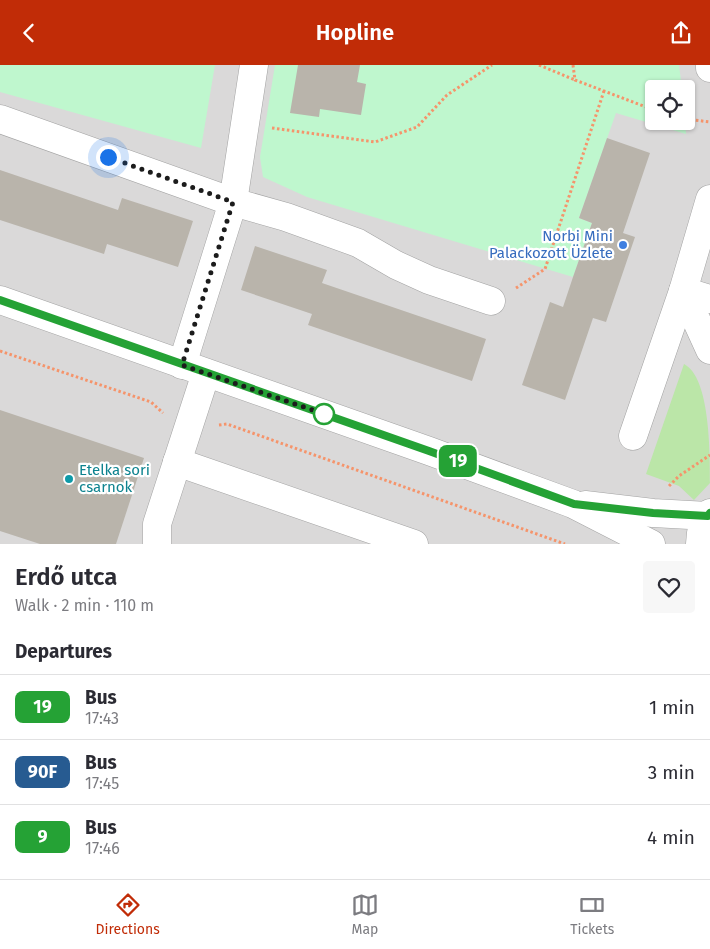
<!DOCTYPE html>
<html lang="en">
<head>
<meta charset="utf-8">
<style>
  :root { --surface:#fff; --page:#f7f7f7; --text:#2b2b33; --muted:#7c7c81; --line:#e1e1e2; --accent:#c12c07 }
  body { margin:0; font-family:"Fira Sans",sans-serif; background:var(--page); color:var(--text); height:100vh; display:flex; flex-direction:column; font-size:19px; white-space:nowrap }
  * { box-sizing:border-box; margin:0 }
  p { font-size:16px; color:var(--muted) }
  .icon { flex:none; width:28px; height:28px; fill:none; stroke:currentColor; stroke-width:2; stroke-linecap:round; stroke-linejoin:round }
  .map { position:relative; height:479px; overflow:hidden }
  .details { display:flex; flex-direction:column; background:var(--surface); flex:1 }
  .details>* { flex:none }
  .badge { padding:0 10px; border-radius:8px; font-size:18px; line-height:32px }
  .fabs { position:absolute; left:645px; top:15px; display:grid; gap:10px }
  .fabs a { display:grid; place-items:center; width:50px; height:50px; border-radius:5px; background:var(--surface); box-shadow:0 1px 4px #0004; font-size:25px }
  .you { position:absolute; width:25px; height:25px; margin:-12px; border:4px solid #fff; border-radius:50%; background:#1a73e8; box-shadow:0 0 0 8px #1a73e833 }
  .map>.badge { position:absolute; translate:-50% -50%; box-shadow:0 0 0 2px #fff }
  h2 { padding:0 15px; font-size:19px; line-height:45px }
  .round { display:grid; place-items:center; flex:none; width:52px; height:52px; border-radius:5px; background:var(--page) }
  .headline { display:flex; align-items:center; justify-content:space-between; height:85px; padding:0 15px }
  h1 { font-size:24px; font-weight:600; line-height:38px }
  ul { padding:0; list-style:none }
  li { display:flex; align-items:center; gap:15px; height:65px; padding:0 15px; border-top:1px solid var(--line) }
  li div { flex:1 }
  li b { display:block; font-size:19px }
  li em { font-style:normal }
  li .badge { min-width:55px; font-weight:700; text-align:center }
  header { display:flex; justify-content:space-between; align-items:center; height:65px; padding:0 15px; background:var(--accent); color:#fff; font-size:22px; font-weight:600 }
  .dock { display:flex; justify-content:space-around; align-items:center; height:70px; border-top:1px solid var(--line); background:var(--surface); font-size:14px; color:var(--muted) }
  .dock a { display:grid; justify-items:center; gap:2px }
  .dock .current { color:var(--accent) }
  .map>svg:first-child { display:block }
  .residential { fill:#dad9d9; fill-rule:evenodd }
  .grass { fill:#bbe6a8 }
  .park { fill:#bff7ce }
  .building { fill:#b9b4ab }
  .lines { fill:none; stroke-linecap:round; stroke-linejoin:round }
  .minor-casing { stroke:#a3a3a3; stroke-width:29 }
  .path { stroke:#f5946b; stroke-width:3; stroke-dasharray:2.5 2.5; stroke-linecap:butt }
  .minor { stroke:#fff; stroke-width:28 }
  .line-casing { stroke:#fff; stroke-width:11 }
  .line { stroke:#25a235; stroke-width:8 }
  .walk { stroke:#1c1c1c; stroke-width:5; stroke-dasharray:0 9 }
  .shop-dot { fill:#3f7fe0; stroke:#fff; stroke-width:2 }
  .stop-dot { fill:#fff; stroke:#25a235; stroke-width:2.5 }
  .culture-dot { fill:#0f9aa8; stroke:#fff; stroke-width:2 }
  .labels { text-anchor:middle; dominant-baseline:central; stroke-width:4.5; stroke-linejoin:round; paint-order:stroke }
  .shop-label { font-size:15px; fill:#366cbe; stroke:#fff; text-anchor:end }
  .culture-label { font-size:15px; fill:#0d838f; stroke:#fff; text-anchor:start }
</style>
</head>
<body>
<header><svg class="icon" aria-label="back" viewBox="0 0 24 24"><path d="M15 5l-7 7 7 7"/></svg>Hopline<svg class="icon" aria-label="share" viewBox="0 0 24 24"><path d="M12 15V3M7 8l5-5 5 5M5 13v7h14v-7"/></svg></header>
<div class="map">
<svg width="710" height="479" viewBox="0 0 710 479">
  <rect width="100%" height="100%" fill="#edece2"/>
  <path class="residential" d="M0,0H710V479H0ZM654,24H686V56H654Z"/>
  <path class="grass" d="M684,299C710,312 710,386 710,418L694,435L679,421L646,409Z"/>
  <g class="park">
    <polygon points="0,0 215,0 201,83 0,27"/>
    <polygon points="275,0 679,0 682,24 654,24 654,56 685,56 686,69 616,48 579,153 592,158 573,212 307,132 263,112 260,92"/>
  </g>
  <g class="building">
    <polygon points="298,0 360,0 357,17 366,19 361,50 320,44 319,52 290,48"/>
    <polygon points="607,73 650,88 623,168 635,172 606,257 593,253 565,335 522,320 550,237 563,242 573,212 592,158 579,153"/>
    <polygon points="0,105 118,145 122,133 193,156 178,202 107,179 104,189 0,155"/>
    <polygon points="255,181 327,205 322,218 486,274 472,316 308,260 312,249 241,225"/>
    <polygon points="0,345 144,393 116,479 40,479 0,466"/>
  </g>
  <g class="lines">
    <g class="minor-casing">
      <g id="minor">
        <polyline points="710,0 710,3"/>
        <polyline points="0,54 233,137 286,152 358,178 396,200 429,215 491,236"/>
        <polyline points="710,134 683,226 710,285"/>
        <polyline points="0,235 429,386 573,439 651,479"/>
        <polyline points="182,300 233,137 254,0"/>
        <polyline points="633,371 683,226 710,234"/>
        <polyline points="177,397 414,479"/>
        <polyline points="585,440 653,448 708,451"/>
        <polyline points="157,479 157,459 206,308"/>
        <polyline points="700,479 701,468 710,448"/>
      </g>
    </g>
    <g class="path">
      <polyline points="539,0 575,15"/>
      <polyline points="573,0 575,15 654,45"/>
      <polyline points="686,54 710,57"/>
      <polyline points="272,63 375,77 417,62 447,30 492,0"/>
      <polyline points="516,223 545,204 604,26"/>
      <polyline points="0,286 151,337 163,348"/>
      <polyline points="219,360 227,359 565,479"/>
      <polyline points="669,421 679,411 710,390"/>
    </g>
    <use href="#minor" class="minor"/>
  </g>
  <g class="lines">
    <g class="line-casing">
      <polyline id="line" points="0,235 429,386 574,439 653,448 708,451 710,448"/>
    </g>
    <use href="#line" class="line"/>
    <polyline class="walk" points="108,92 233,137 182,300 324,349"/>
  </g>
  <circle class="shop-dot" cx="623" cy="180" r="5"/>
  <circle class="stop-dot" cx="324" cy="349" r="10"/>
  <circle class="culture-dot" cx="69" cy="414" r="5"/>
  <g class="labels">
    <g class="shop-label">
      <text x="613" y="171">Norbi Mini<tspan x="613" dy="17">Palackozott Üzlete</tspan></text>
    </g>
    <g class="culture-label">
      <text x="79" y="405">Etelka sori<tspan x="79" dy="17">csarnok</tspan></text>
    </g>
  </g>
</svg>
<div class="fabs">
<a><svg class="icon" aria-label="locate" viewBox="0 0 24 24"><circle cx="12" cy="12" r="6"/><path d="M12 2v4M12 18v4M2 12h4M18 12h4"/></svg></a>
</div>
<div class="you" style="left:108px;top:92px"></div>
<b class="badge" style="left:458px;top:396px;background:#25a235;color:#fff">19</b>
</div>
<section class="details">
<div class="headline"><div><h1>Erdő utca</h1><p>Walk · 2 min · 110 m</p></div><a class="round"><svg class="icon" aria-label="heart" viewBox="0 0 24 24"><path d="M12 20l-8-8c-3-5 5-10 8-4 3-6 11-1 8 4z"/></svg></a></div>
<h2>Departures</h2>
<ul>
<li><span class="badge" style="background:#25a235;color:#fff">19</span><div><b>Bus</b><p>17:43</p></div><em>1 min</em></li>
<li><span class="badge" style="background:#275b91;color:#fff">90F</span><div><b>Bus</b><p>17:45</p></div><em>3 min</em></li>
<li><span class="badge" style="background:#25a235;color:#fff">9</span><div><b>Bus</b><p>17:46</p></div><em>4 min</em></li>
</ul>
</section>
<nav class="dock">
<a class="current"><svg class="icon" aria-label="directions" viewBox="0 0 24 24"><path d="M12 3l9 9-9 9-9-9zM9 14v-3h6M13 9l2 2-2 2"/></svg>Directions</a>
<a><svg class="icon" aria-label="map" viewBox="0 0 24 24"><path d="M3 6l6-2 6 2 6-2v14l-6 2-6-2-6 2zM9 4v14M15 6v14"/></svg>Map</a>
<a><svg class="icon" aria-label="tickets" viewBox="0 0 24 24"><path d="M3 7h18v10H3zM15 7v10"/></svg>Tickets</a>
</nav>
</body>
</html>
